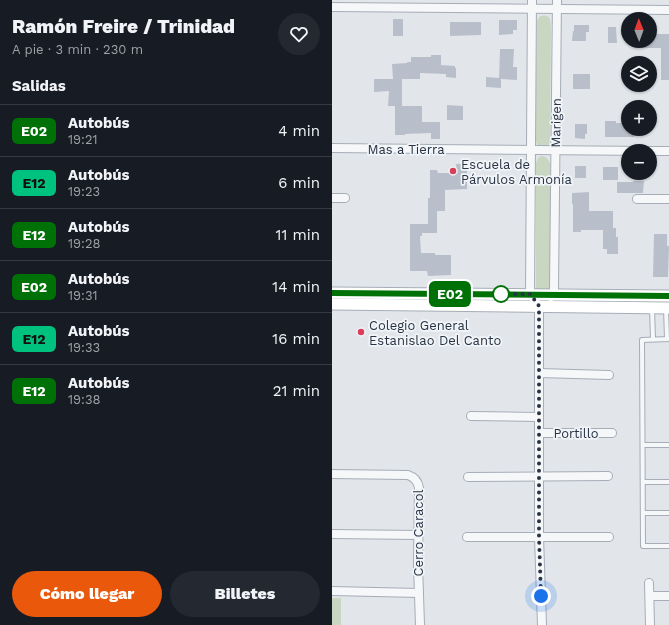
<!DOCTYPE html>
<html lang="es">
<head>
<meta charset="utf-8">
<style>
  :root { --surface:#171b24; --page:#242831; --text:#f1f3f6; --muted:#9ea1a6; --line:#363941; --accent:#ea580c }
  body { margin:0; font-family:"Work Sans",sans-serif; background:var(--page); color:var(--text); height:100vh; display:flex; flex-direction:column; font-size:15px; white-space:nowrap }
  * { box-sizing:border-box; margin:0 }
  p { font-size:13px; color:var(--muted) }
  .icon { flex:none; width:22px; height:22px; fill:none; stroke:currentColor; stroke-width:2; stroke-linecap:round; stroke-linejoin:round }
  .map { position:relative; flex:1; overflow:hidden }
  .panel { display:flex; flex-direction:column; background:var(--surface); width:332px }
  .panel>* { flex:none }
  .badge { padding:0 8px; border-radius:6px; font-size:14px; line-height:26px }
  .needle { width:26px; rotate:359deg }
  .tools { position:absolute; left:289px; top:12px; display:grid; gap:8px }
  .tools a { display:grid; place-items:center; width:36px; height:36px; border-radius:50%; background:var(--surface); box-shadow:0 1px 3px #0004; font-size:20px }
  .you { position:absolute; width:20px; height:20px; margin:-10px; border:3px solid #fff; border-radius:50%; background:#1a73e8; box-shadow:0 0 0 6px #1a73e833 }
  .map>.badge { position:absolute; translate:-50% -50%; box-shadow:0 0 0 2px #fff }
  h2 { padding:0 12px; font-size:15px; line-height:36px }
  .round { display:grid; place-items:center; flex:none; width:42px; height:42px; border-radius:21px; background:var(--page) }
  .headline { display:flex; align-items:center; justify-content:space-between; height:68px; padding:0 12px }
  h1 { font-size:19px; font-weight:800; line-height:30px }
  .button { display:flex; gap:8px; margin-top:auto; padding:8px 12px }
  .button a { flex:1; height:46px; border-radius:24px; background:var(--accent); color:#fff; font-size:16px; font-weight:800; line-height:46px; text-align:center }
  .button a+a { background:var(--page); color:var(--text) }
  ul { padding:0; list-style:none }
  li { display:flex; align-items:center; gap:12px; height:52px; padding:0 12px; border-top:1px solid var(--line) }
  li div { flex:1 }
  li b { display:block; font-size:15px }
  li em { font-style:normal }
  li .badge { min-width:44px; font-weight:700; text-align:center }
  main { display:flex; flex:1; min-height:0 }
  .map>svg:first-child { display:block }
  .green { fill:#c8d6c2 }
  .building { fill:#b9bfca }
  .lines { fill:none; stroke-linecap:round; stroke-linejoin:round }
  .service-casing { stroke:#a6adb6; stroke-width:6 }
  .minor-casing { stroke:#a6adb6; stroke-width:10 }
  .secondary-casing { stroke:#a6adb6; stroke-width:13 }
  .service { stroke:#f5f7f9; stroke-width:4 }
  .minor { stroke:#f5f7f9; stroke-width:8 }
  .secondary { stroke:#fff; stroke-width:11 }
  .line-casing { stroke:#fff; stroke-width:9 }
  .line { stroke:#007106; stroke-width:6 }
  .walk { stroke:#283445; stroke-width:4; stroke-dasharray:0 7.2 }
  .poi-dot { fill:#d93f5b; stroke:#f2f5f8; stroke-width:1.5 }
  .stop-dot { fill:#fff; stroke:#007106; stroke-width:2 }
  .labels { text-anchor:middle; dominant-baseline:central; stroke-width:3.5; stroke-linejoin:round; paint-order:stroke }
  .street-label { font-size:13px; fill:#283445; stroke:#f2f5f8 }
  .poi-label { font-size:13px; fill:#283445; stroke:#f2f5f8; text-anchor:start }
</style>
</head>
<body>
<main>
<section class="panel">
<div class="headline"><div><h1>Ramón Freire / Trinidad</h1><p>A pie · 3 min · 230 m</p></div><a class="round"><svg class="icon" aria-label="heart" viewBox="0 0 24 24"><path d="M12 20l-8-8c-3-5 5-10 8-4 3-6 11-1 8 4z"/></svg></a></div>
<h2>Salidas</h2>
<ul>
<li><span class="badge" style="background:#007106;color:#fff">E02</span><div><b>Autobús</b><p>19:21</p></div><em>4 min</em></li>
<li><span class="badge" style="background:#00c27f;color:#111">E12</span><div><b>Autobús</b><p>19:23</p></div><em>6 min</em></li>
<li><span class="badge" style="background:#007106;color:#fff">E12</span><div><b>Autobús</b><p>19:28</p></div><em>11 min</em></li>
<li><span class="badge" style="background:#007106;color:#fff">E02</span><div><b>Autobús</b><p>19:31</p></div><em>14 min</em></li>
<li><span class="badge" style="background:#00c27f;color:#111">E12</span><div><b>Autobús</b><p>19:33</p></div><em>16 min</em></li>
<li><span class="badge" style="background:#007106;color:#fff">E12</span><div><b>Autobús</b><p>19:38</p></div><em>21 min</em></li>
</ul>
<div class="button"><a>Cómo llegar</a><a>Billetes</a></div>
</section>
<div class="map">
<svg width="337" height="625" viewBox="0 0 337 625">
  <rect width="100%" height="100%" fill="#e2e6eb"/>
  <g class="green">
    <path d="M208,16C218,14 218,18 219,26L218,139L217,145L215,147C206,147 205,147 203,137L205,25V21Z"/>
    <polygon points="209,156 214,157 217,161 218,164 218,290 204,290 204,163 206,158"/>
    <rect x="0" y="598" width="9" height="27"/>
  </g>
  <g class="building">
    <rect x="61" y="19" width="10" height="17"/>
    <polygon points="167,20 185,20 185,30 181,30 181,34 167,35"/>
    <polygon points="118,22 149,22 149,35 118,36"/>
    <polygon points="242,25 257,25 257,32 254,32 254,41 240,41 241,31 242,31"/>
    <polygon points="276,27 284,27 285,43 276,43"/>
    <polygon points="318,34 337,34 337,80 329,80 329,48 310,48 310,41 318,41"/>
    <polygon points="168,49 182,49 181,67 185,67 185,80 169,79 169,88 154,87 154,77 167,78"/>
    <polygon points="99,55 109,55 109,65 123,66 123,68 124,68 124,78 114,77 114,74 88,73 88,79 70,79 70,106 56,106 57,91 42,92 42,79 61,79 60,64 75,63 75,62 79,62 79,57 99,57"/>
    <rect x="241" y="74" width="17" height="15"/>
    <polygon points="115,105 131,106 131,120 115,120"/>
    <polygon points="63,106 90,106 90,122 108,122 108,139 99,139 99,133 73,134 73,135 63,135"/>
    <polygon points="273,121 284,121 284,123 296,123 296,129 302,129 302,137 273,137"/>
    <polygon points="243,124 255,124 255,134 253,134 253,139 243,138"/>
    <polygon points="124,164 135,164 135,189 113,190 113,211 105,211 105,233 90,233 90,236 88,236 89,253 103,253 103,255 119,255 119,275 96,276 95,271 78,271 78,224 96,224 96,198 98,198 98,170 105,170 106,173 125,173"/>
    <rect x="243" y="166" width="11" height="12"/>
    <rect x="271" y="167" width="15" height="13"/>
    <polygon points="301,181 312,181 311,193 285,193 285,182 301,182"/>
    <polygon points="257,192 257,211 281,211 281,228 284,228 284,237 286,237 286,254 275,254 275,249 271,249 271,230 249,230 249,232 241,232 241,204 240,204 240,193"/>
    <polygon points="322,234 335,234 335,246 337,246 336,277 321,277"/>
  </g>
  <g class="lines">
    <g class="service-casing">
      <g id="service">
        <polyline points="320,308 321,339"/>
        <polyline points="334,308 335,339"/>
        <polyline points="337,339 310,340 311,546 337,546"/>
        <polyline points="311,445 337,445"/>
        <polyline points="311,482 337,482"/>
        <polyline points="311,513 337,513"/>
      </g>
    </g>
    <g class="minor-casing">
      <g id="minor">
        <polyline points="200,0 198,294 207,306 207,537 210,625"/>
        <polyline points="0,7 337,10"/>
        <polyline points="0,148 316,151"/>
        <polyline points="318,151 337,151"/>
        <polyline points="0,198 13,198"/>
        <polyline points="305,199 337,199"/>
        <polyline points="219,297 222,295 222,288 225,0"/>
        <polyline points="207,373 277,375"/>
        <polyline points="139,416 207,417"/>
        <polyline points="207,433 280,433"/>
        <path d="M0,474L76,475C82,477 86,481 87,488L86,565L88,625"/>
        <polyline points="136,477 276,476"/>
        <polyline points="0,534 86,535"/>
        <polyline points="135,537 277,537"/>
        <polyline points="317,583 318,625"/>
        <polyline points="0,591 87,593"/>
        <polyline points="318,596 337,596"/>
      </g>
    </g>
    <g class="secondary-casing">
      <g id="secondary">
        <polyline points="0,293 337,296"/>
        <polyline points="0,304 337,308"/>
      </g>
    </g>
    <use href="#service" class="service"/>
    <use href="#minor" class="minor"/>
    <use href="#secondary" class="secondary"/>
  </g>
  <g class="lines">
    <g class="line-casing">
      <polyline id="line" points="0,293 337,296"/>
    </g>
    <use href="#line" class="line"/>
    <polyline class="walk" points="169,294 198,294 207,306 207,537 209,596"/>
  </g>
  <g class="poi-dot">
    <circle cx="121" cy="171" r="4"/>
    <circle cx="29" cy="332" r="4"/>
  </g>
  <circle class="stop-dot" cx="169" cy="294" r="8"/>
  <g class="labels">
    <g class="street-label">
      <text transform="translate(224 123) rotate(-89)">Marigen</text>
      <text x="74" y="149">Mas a Tierra</text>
      <text x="244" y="433">Portillo</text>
      <text transform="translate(86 533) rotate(-90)">Cerro Caracol</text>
    </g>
    <g class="poi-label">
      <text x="129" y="164">Escuela de<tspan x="129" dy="15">Párvulos Armonía</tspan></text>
      <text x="37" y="325">Colegio General<tspan x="37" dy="15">Estanislao Del Canto</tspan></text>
    </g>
  </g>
</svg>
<div class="tools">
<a><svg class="needle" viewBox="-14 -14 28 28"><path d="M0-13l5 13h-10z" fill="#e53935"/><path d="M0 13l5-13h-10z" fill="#9ea1a6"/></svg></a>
<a><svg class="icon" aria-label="layers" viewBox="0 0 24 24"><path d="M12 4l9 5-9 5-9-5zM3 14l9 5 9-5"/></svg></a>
<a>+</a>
<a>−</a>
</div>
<div class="you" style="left:209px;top:596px"></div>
<b class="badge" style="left:118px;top:294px;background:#007106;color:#fff">E02</b>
</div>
</main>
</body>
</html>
